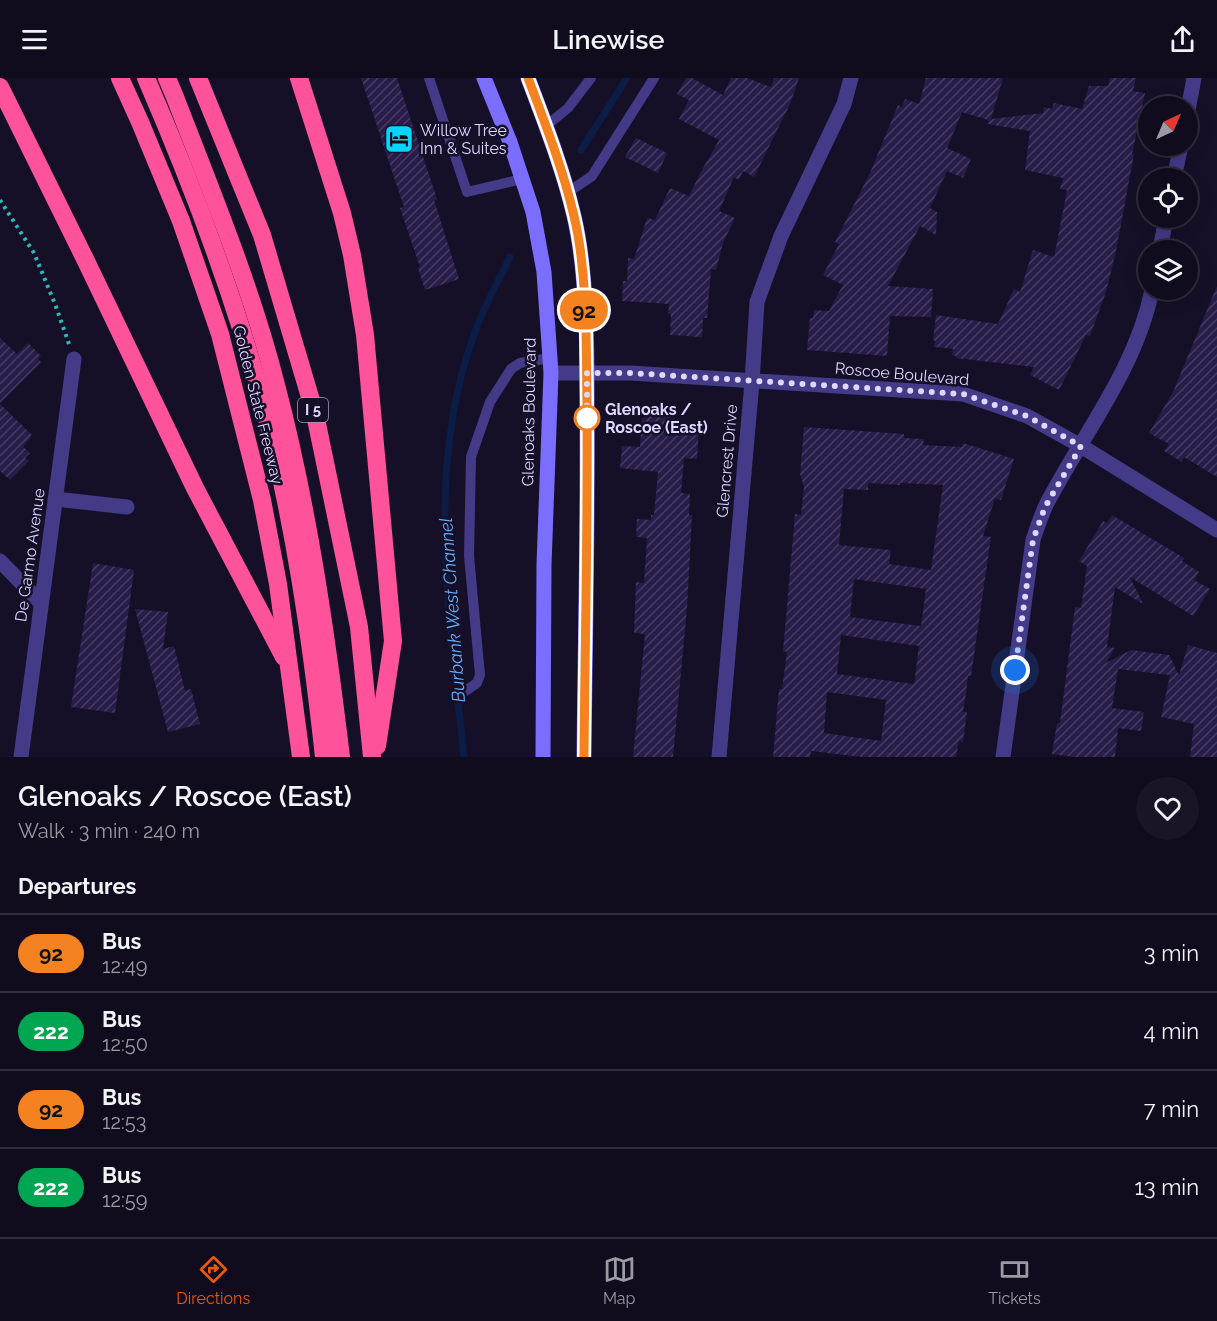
<!DOCTYPE html>
<html lang="en">
<head>
<meta charset="utf-8">
<style>
  :root { --surface:#100c1e; --page:#191527; --text:#f1f3f6; --muted:#9c9ba4; --line:#302c3c; --accent:#ea580c }
  body { margin:0; font-family:Raleway,sans-serif; background:var(--page); color:var(--text); height:100vh; display:flex; flex-direction:column; font-size:22px; white-space:nowrap }
  * { box-sizing:border-box; margin:0 }
  p { font-size:20px; color:var(--muted) }
  .icon { flex:none; width:33px; height:33px; fill:none; stroke:currentColor; stroke-width:2; stroke-linecap:round; stroke-linejoin:round }
  .map { position:relative; height:679px; overflow:hidden }
  .sheet { display:flex; flex-direction:column; background:var(--surface); flex:1 }
  .sheet>* { flex:none }
  .badge { padding:0 12px; border-radius:20px; font-size:21px; line-height:39px }
  .needle { width:39px; rotate:44deg }
  .tools { position:absolute; left:1138px; top:18px; display:grid; gap:12px }
  .tools a { display:grid; place-items:center; width:60px; height:60px; border-radius:50%; background:var(--surface); box-shadow:0 3px 15px #0003,0 0 0 2px var(--line); font-size:30px }
  .you { position:absolute; width:30px; height:30px; margin:-15px; border:4px solid #fff; border-radius:50%; background:#1a73e8; box-shadow:0 0 0 9px #1a73e833 }
  .map>.badge { position:absolute; translate:-50% -50%; box-shadow:0 0 0 3px #fff }
  h2 { padding:0 18px; font-size:22px; line-height:54px }
  .round { display:grid; place-items:center; flex:none; width:63px; height:63px; border-radius:32px; background:var(--page) }
  .headline { display:flex; align-items:center; justify-content:space-between; height:102px; padding:0 18px }
  h1 { font-size:28px; font-weight:600; line-height:45px }
  ul { padding:0; list-style:none }
  li { display:flex; align-items:center; gap:18px; height:78px; padding:0 18px; border-top:2px solid var(--line) }
  li div { flex:1 }
  li b { display:block; font-size:22px }
  li em { font-style:normal }
  li .badge { min-width:66px; font-weight:700; text-align:center }
  header { display:flex; justify-content:space-between; align-items:center; height:78px; padding:0 18px; background:var(--surface); font-size:27px; font-weight:600 }
  .dock { display:flex; justify-content:space-around; align-items:center; height:84px; border-top:2px solid var(--line); background:var(--surface); font-size:16px; color:var(--muted) }
  .dock a { display:grid; justify-items:center; gap:3px }
  .dock .selected { color:var(--accent) }
  .map>svg:first-child { display:block }
  .lines { fill:none; stroke-linecap:round; stroke-linejoin:round }
  .stream { stroke:#0b1c46; stroke-width:7 }
  .building { fill:url(#building-hatch); fill-rule:evenodd }
  .path { stroke:#30b9ba; stroke-width:4; stroke-dasharray:3 4.5; stroke-linecap:butt }
  .service { stroke:#433b87; stroke-width:10 }
  .minor { stroke:#433b87; stroke-width:15 }
  .secondary { stroke:#7b6efe; stroke-width:15 }
  .motorway { stroke:#fe529a; stroke-width:18 }
  .line-casing { stroke:#fff; stroke-width:14 }
  .line { stroke:#f58220; stroke-width:9 }
  .walk { stroke:#ded7ff; stroke-width:6; stroke-dasharray:0 10.8 }
  .stop-dot { fill:#fff; stroke:#f58220; stroke-width:3 }
  .labels { text-anchor:middle; dominant-baseline:central; stroke-width:5; stroke-linejoin:round; paint-order:stroke }
  .shield { fill:#151028; stroke:#a29bbe; stroke-width:1.5 }
  .shield-label { font-size:15px; font-weight:bold; fill:#ded7ff }
  .poi-label { font-size:16px; fill:#ded7ff; stroke:#151028; text-anchor:start }
  .street-label { font-size:16px; fill:#ded7ff; stroke:#151028 }
  .stop-label { font-size:16px; font-weight:bold; fill:#ded7ff; stroke:#151028; text-anchor:start }
  .water-label { font-size:18px; font-style:italic; fill:#65aefe; stroke:#151028 }
</style>
</head>
<body>
<header><svg class="icon" aria-label="menu" viewBox="0 0 24 24"><path d="M4 6h16M4 12h16M4 18h16"/></svg>Linewise<svg class="icon" aria-label="share" viewBox="0 0 24 24"><path d="M12 15V3M7 8l5-5 5 5M5 13v7h14v-7"/></svg></header>
<div class="map">
<svg width="1217" height="679" viewBox="0 0 1217 679">
  <defs>
    <pattern id="building-hatch" width="6" height="6" patternUnits="userSpaceOnUse" patternTransform="scale(1.5)"><rect width="6" height="6" fill="#281c49"/><path d="M-1 1l2-2M0 6l6-6M5 7l2-2" fill="none" stroke="#473c64"/></pattern>
  </defs>
  <rect width="100%" height="100%" fill="#151028"/>
  <g class="lines">
    <g class="stream">
      <polyline points="581,72 627,0"/>
      <path d="M464,679C450,539 424,390 475,254C484,228 498,204 510,179"/>
    </g>
  </g>
  <g class="building">
    <polygon points="361,0 397,0 437,121 434,122 459,201 425,212 418,190 420,189 400,130 404,129"/>
    <polygon points="686,0 692,0 723,17 731,0 747,0 771,9 774,0 799,0 790,26 754,99 743,93 739,102 734,99 719,133 735,140 723,165 716,192 711,191 707,240 703,240 702,259 670,257 671,236 668,236 669,226 622,223 623,203 627,203 628,180 634,181 647,140 655,142 670,110 689,118 701,94 719,62 679,41 689,22 677,16"/>
    <polygon points="926,0 1003,0 991,41 1043,35 1044,29 1052,31 1054,25 1082,31 1089,8 1108,8 1110,0 1136,0 1133,13 1145,15 1132,76 1134,76 1116,173 1106,214 1090,258 1086,257 1059,312 1030,297 1034,289 956,280 956,278 952,277 953,271 934,269 935,263 933,262 936,237 998,246 1014,211 1020,214 1033,172 1054,179 1067,112 1060,111 1063,100 1025,92 1030,53 988,46 988,42 962,34 947,70 971,81 963,100 947,93 930,130 937,134 936,157 920,148 888,208 933,211 931,239 890,238 887,278 807,272 810,240 813,240 814,232 829,233 843,207 823,197 839,166 835,164 870,95 898,27 902,29 905,21 919,26"/>
    <polygon points="636,60 667,75 658,95 625,79"/>
    <polygon points="1217,208 1217,399 1184,379 1182,384 1164,373 1169,366 1149,355 1173,314"/>
    <polygon points="0,260 17,276 28,265 41,278 38,281 41,284 0,325"/>
    <polygon points="0,326 32,357 23,369 30,375 25,380 29,383 10,402 0,393"/>
    <polygon points="645,337 675,339 675,348 699,350 697,381 684,380 681,415 690,416 689,437 692,437 687,530 673,679 633,679 645,556 634,555 636,504 644,505 647,460 636,459 637,441 651,442 651,437 654,437 658,394 620,390 622,368 640,369 642,340 645,340"/>
    <path d="M804,349L904,356V360L924,361L923,367L962,369L963,365L1014,381L1001,422L995,420L983,458L991,459L971,598H968L966,615L963,634H967L963,664L959,663L956,679H862L811,673L810,679H773L779,611H782L787,574L783,573L795,436L801,437L804,409L800,396ZM868,405L900,407V405L943,407L931,492L889,486L891,472L839,467L844,411L868,412ZM854,501L926,511L921,548L850,539ZM841,557L919,568L914,606L837,596ZM827,614L886,622L881,663L824,655Z"/>
    <polygon points="1112,437 1184,480 1182,483 1199,494 1194,502 1210,511 1193,538 1130,499 1143,526 1115,509 1107,569 1115,570 1106,585 1131,572 1169,577 1179,597 1188,567 1217,575 1217,679 1190,679 1194,646 1161,639 1170,597 1118,591 1112,630 1144,634 1141,653 1118,650 1115,679 1074,679 1052,676 1057,645 1060,645 1075,529 1081,530 1087,488 1079,483 1103,443 1107,445"/>
    <polygon points="93,485 134,492 115,635 71,629"/>
    <polygon points="135,531 168,534 163,571 174,568 185,613 191,611 200,646 168,654"/>
  </g>
  <g class="lines">
    <polyline class="path" points="0,122 34,175 55,226 69,266"/>
    <g class="service">
      <polyline points="429,0 467,114 522,101"/>
      <polyline points="546,48 568,30 591,0"/>
      <polyline points="567,115 592,98 654,0"/>
      <polyline points="458,618 477,605 480,597 469,478 471,379 490,324 511,291 520,285 550,280"/>
    </g>
    <g class="minor">
      <polyline points="1188,32 1194,0"/>
      <polyline points="1174,100 1181,68"/>
      <polyline points="1160,172 1166,140"/>
      <polyline points="551,295 630,295 963,316 1027,338 1081,368 1217,452"/>
      <polyline points="55,421 127,429"/>
      <polyline points="0,483 41,525"/>
      <polyline points="21,679 74,281"/>
      <polyline points="719,679 752,304 757,224 781,158 844,26 851,0"/>
      <path d="M1003,679L1033,462C1037,450 1041,438 1046,427C1083,356 1136,291 1152,212"/>
    </g>
    <g class="secondary">
      <polyline points="484,0 510,64 533,134 544,194 551,295 544,487 543,679"/>
      <path d="M528,0C545,45 563,91 574,138C588,198 587,275 587,338C588,451 585,565 584,679"/>
    </g>
    <g class="motorway">
      <polyline points="120,0 140,44 181,143 220,256 262,422 278,506 301,679"/>
      <path d="M146,0C192,106 233,214 263,325C294,441 311,560 324,679"/>
      <path d="M167,0L175,19C211,113 251,208 276,307C308,429 326,554 341,679"/>
      <polyline points="198,0 262,157 315,336 359,549 372,679"/>
      <polyline points="299,0 342,135 352,177 365,257 393,563 377,668"/>
      <polyline points="0,9 86,183 195,410 284,579"/>
    </g>
  </g>
  <g class="lines">
    <g class="line-casing">
      <path id="line" d="M528,0C545,45 563,91 574,138C588,197 586,268 587,329C588,445 585,562 584,679"/>
    </g>
    <use href="#line" class="line"/>
    <polyline class="walk" points="587,340 587,350 587,295 630,295 963,316 1027,338 1081,368 1045,429 1033,462 1015,592"/>
  </g>
  <defs>
    <g id="hotel-square" transform="scale(1.5)"><rect x="-9" y="-9" width="18" height="18" rx="4" fill="#04d5fe" stroke="#151028"/><path d="M-6-4.5h1.5V1H6V5H4.5V3h-9V5H-6ZM-4 0a1.8 1.8 0 1 1 3.6 0ZM.5 0V-2.5h3Q6-2.5 6 0Z" fill="#111"/></g>
  </defs>
  <g fill-rule="evenodd">
    <use href="#hotel-square" x="399" y="61"/>
  </g>
  <circle class="stop-dot" cx="587" cy="340" r="12"/>
  <g class="labels">
    <rect class="shield" x="298" y="320" width="30" height="24" rx="4.5"/>
    <g class="shield-label">
      <text x="313" y="332">I 5</text>
    </g>
    <g class="poi-label">
      <text x="420" y="52">Willow Tree<tspan x="420" dy="18">Inn &amp; Suites</tspan></text>
    </g>
    <g class="street-label">
      <text transform="translate(902 296) rotate(5)">Roscoe Boulevard</text>
      <text transform="translate(258 327) rotate(76)">Golden State Freeway</text>
      <text transform="translate(529 334) rotate(-89)">Glenoaks Boulevard</text>
      <text transform="translate(727 383) rotate(-85)">Glencrest Drive</text>
      <text transform="translate(30 477) rotate(-82)">De Garmo Avenue</text>
    </g>
    <g class="stop-label">
      <text x="605" y="331">Glenoaks /<tspan x="605" dy="18">Roscoe (East)</tspan></text>
    </g>
    <g class="water-label">
      <text transform="translate(452 532) rotate(-94)">Burbank West Channel</text>
    </g>
  </g>
</svg>
<div class="tools">
<a><svg class="needle" viewBox="-14 -14 28 28"><path d="M0-13l5 13h-10z" fill="#e53935"/><path d="M0 13l5-13h-10z" fill="#9c9ba4"/></svg></a>
<a><svg class="icon" aria-label="locate" viewBox="0 0 24 24"><circle cx="12" cy="12" r="6"/><path d="M12 2v4M12 18v4M2 12h4M18 12h4"/></svg></a>
<a><svg class="icon" aria-label="layers" viewBox="0 0 24 24"><path d="M12 4l9 5-9 5-9-5zM3 14l9 5 9-5"/></svg></a>
</div>
<div class="you" style="left:1015px;top:592px"></div>
<b class="badge" style="left:584px;top:232px;background:#f58220;color:#111">92</b>
</div>
<section class="sheet">
<div class="headline"><div><h1>Glenoaks / Roscoe (East)</h1><p>Walk · 3 min · 240 m</p></div><a class="round"><svg class="icon" aria-label="heart" viewBox="0 0 24 24"><path d="M12 20l-8-8c-3-5 5-10 8-4 3-6 11-1 8 4z"/></svg></a></div>
<h2>Departures</h2>
<ul>
<li><span class="badge" style="background:#f58220;color:#111">92</span><div><b>Bus</b><p>12:49</p></div><em>3 min</em></li>
<li><span class="badge" style="background:#00a651;color:#fff">222</span><div><b>Bus</b><p>12:50</p></div><em>4 min</em></li>
<li><span class="badge" style="background:#f58220;color:#111">92</span><div><b>Bus</b><p>12:53</p></div><em>7 min</em></li>
<li><span class="badge" style="background:#00a651;color:#fff">222</span><div><b>Bus</b><p>12:59</p></div><em>13 min</em></li>
</ul>
</section>
<nav class="dock">
<a class="selected"><svg class="icon" aria-label="directions" viewBox="0 0 24 24"><path d="M12 3l9 9-9 9-9-9zM9 14v-3h6M13 9l2 2-2 2"/></svg>Directions</a>
<a><svg class="icon" aria-label="map" viewBox="0 0 24 24"><path d="M3 6l6-2 6 2 6-2v14l-6 2-6-2-6 2zM9 4v14M15 6v14"/></svg>Map</a>
<a><svg class="icon" aria-label="tickets" viewBox="0 0 24 24"><path d="M3 7h18v10H3zM15 7v10"/></svg>Tickets</a>
</nav>
</body>
</html>
